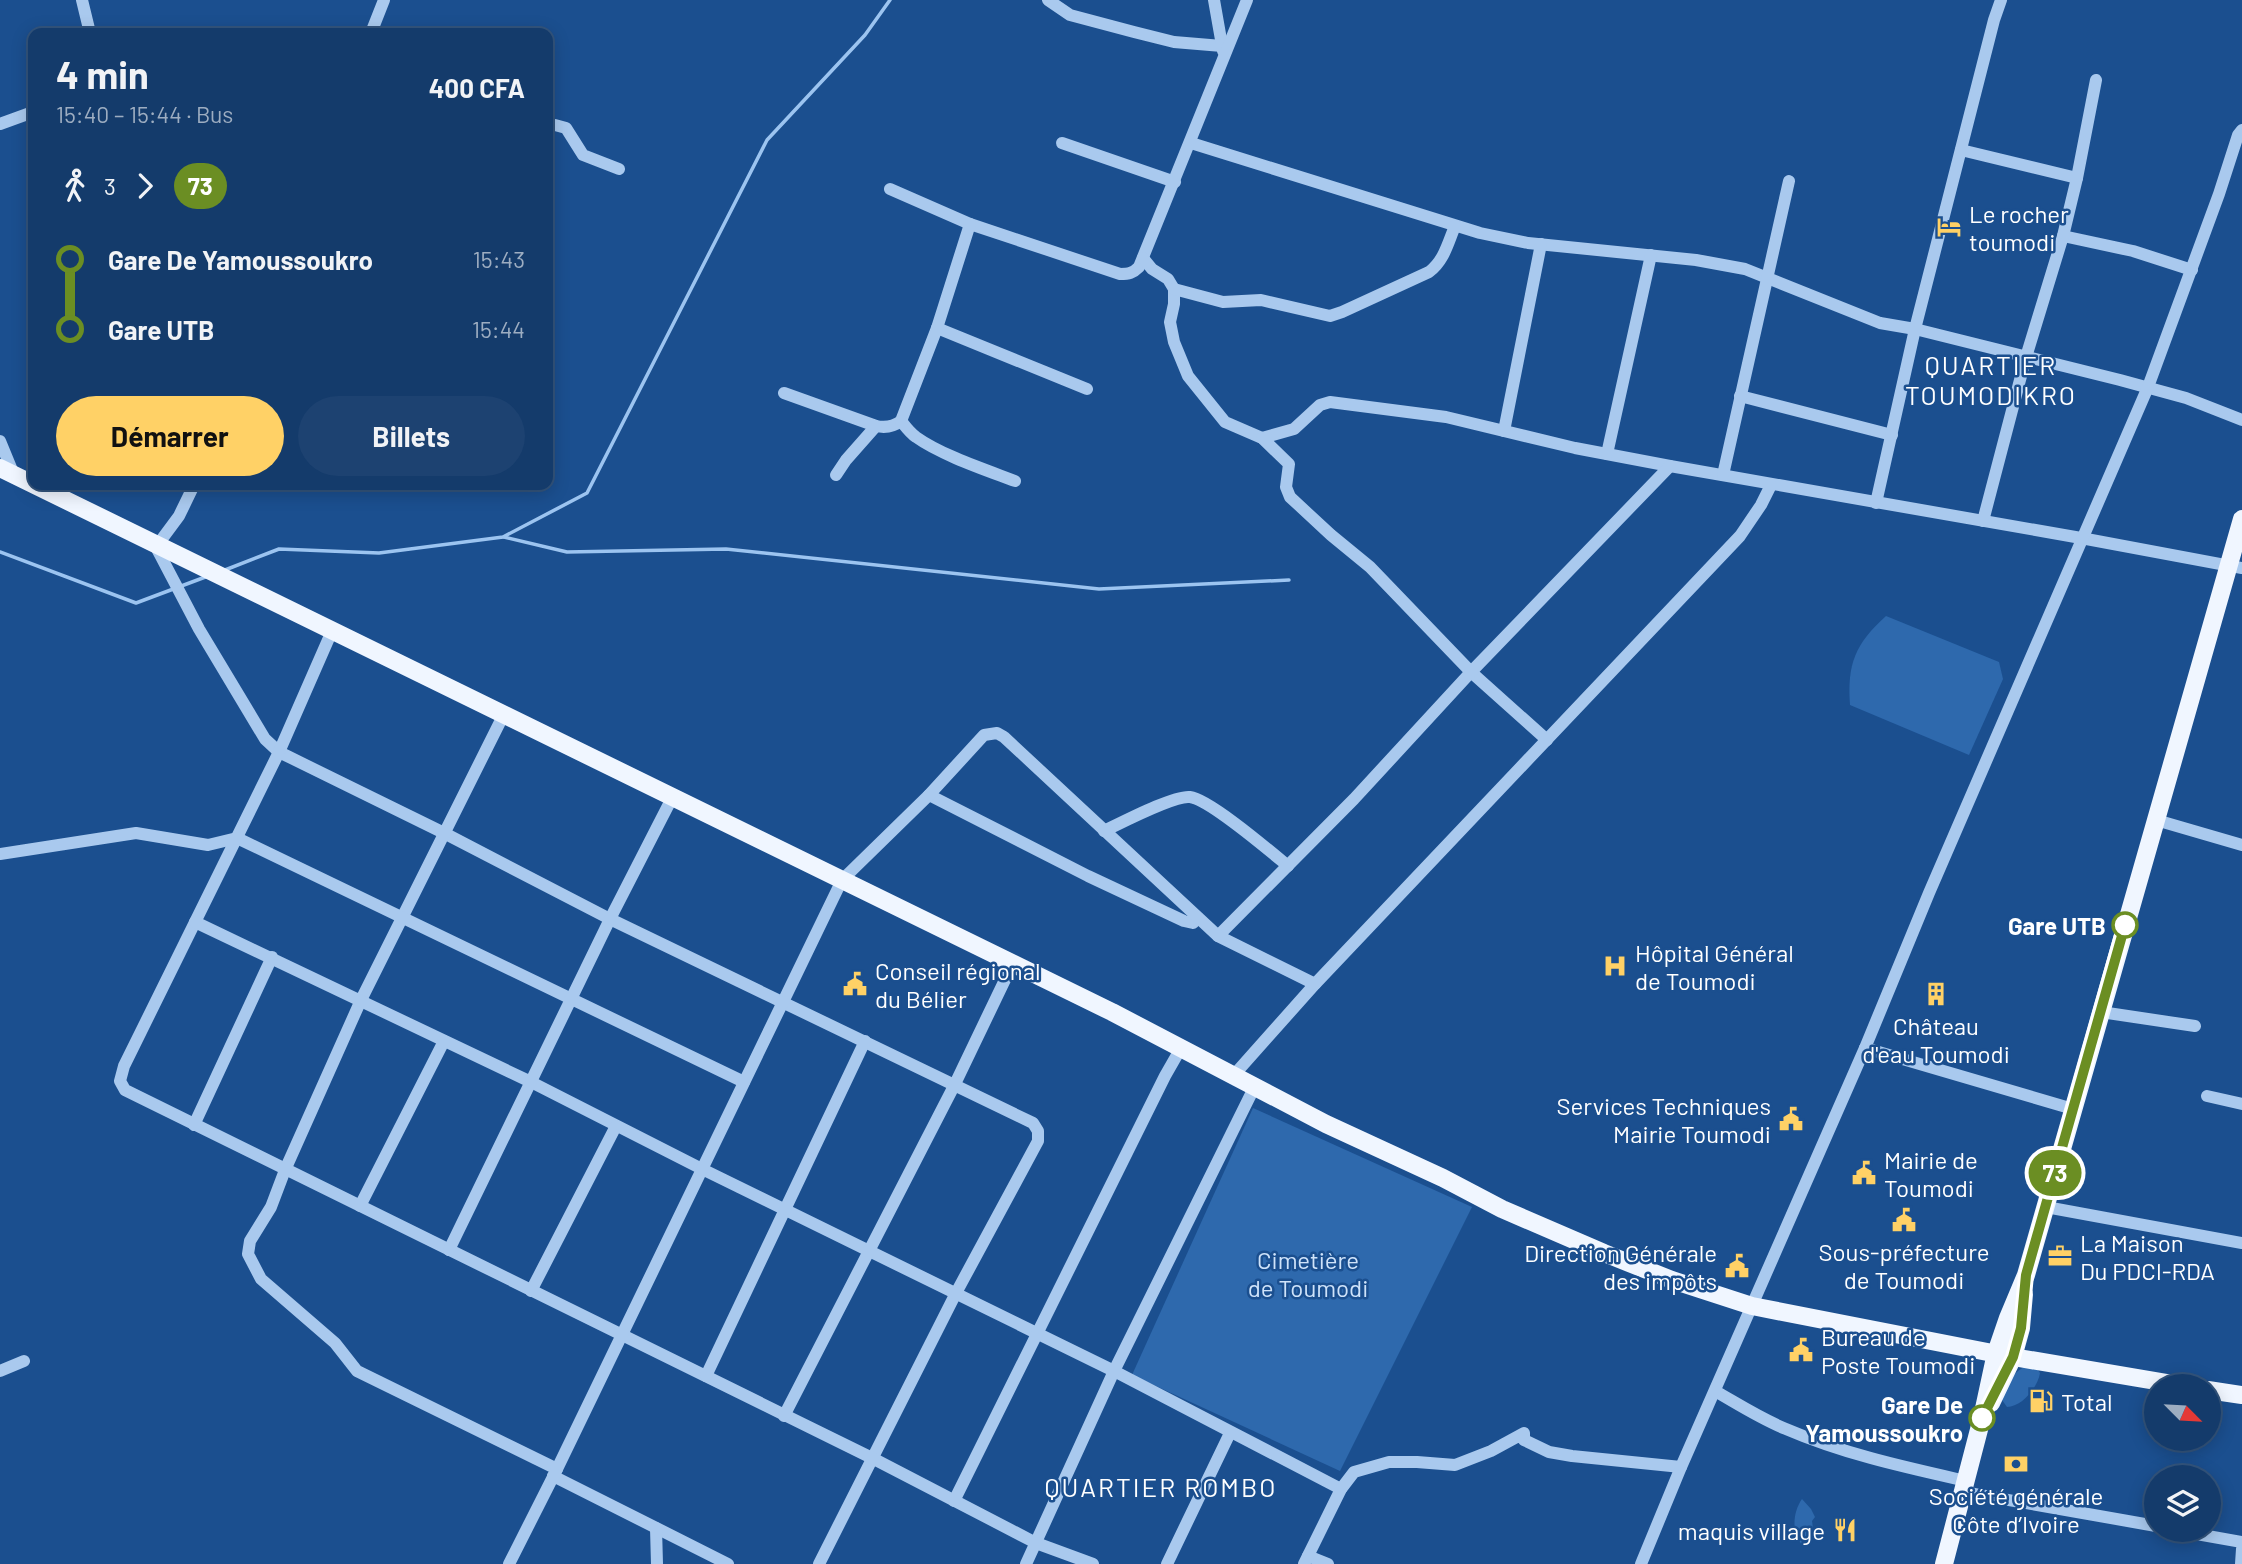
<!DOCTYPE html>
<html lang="fr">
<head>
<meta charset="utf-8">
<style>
  :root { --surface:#143b6b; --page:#1d4271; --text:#f1f3f6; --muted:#9dadc1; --line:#33557e; --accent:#ffd166 }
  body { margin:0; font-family:Barlow,sans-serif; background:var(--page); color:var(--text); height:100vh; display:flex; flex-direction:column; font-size:26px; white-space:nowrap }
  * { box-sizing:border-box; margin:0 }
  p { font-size:23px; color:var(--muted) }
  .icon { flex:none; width:38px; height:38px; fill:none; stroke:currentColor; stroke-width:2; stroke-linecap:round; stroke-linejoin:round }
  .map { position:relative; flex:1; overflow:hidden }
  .sheet { position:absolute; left:28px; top:28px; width:525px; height:462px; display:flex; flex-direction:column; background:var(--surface); border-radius:14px; box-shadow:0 4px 18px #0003,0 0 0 2px var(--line) }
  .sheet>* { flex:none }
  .badge { padding:0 14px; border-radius:23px; font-size:24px; line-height:46px }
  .needle { width:46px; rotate:114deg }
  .fabs { position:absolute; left:2144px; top:1374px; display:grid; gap:14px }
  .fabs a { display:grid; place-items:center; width:77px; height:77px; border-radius:50%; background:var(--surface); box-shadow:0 4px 18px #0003,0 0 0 2px var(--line); font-size:35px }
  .map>.badge { position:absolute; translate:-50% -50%; box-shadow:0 0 0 4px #fff }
  .legs { display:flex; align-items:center; gap:10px; height:77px; padding:0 28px; font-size:23px }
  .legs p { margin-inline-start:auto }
  .summary { display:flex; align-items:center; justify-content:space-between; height:119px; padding:0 28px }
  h1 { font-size:38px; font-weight:700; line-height:52px }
  .primary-button { display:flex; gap:14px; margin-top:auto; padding:14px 28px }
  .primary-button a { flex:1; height:80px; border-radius:42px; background:var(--accent); color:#111; font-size:28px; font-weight:700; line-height:80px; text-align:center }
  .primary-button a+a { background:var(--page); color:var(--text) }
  ul { padding:0 28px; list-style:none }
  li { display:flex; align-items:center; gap:24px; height:70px; font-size:26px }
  li i { display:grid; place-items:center; width:10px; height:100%; margin:0 9px; background:currentColor }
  li i::after { content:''; width:18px; height:18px; margin:-9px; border:5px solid; border-radius:50%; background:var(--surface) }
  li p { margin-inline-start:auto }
  li:first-child i { background:linear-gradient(#0000 50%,currentColor 0) }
  li:last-child i { background:linear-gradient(currentColor 50%,#0000 0) }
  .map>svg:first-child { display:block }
  .green { fill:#2e69ad }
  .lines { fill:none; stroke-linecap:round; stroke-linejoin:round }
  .stream { stroke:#9cc4f0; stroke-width:3.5 }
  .minor { stroke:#a9c9ee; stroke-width:12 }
  .major { stroke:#f0f6ff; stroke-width:18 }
  .line-1-casing { stroke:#fff; stroke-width:16 }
  .line-1 { stroke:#6b8e23; stroke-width:10 }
  .stop-1-dot { fill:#fff; stroke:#6b8e23; stroke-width:3.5 }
  .labels { text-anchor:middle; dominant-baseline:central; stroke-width:5; stroke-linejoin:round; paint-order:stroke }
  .poi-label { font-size:24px; fill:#fff; stroke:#1b4f8f; text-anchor:start }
  .stop-label { font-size:24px; font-weight:bold; fill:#fff; stroke:#1b4f8f; text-anchor:end }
  .park-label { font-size:24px; fill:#cfe3fa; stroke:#1b4f8f }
  .neighbourhood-label { font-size:26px; letter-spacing:2px; fill:#fff; stroke:#1b4f8f }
</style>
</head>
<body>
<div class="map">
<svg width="2242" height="1564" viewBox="0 0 2242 1564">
  <rect width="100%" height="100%" fill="#1b4f8f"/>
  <g class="green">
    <path d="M1886,616L1999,662L2003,679L1969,755L1850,705C1847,664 1855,644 1886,616Z"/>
    <polygon points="1253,1108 1472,1207 1340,1471 1132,1375"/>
    <path d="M2026,1366L2038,1370L2040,1373C2038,1387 2022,1407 2007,1407L2002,1400C2007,1386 2011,1373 2026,1366Z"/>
    <path d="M1802,1499L1811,1509L1815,1517L1812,1521C1814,1532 1812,1539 1805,1547C1791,1537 1792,1513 1802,1499Z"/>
  </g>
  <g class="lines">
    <g class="stream">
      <polyline points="504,537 567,552 726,549 1099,589 1289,580"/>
      <polyline points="0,552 136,603 208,576"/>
      <polyline points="225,570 279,549 379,553 503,537 587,493 767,140 865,35 890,0"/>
    </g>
    <g class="minor">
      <polyline points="82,0 90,33"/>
      <polyline points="1048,0 1070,15 1134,32 1174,42 1222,46"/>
      <polyline points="1214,0 1223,51"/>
      <polyline points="371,33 384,0"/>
      <polyline points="0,124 33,112"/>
      <polyline points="548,126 555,125 566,128 583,155 619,169"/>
      <polyline points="1062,143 1175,182"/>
      <polyline points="1191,143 1480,233 1528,243 1696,260 1745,269 1880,323 1915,329 2120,380 2186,398 2242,420"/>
      <polyline points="1961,150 2077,178"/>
      <path d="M890,189L970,224L1120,274C1129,274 1133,273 1139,267L1247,0"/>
      <polyline points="2063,236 2133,251 2192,270"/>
      <polyline points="1143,258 1152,269 1168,279 1174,289 1174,304 1170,322 1174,342 1188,376 1225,422 1262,438 1289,464 1286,487 1290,497 1331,535 1370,567 1471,672 1547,740"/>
      <path d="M1174,289L1223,302L1261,300L1330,316L1342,312L1429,272C1444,261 1448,243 1455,226"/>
      <polyline points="937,328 1087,389"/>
      <path d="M784,393L876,426C885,428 893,427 901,421L937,328L970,224"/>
      <polyline points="1740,396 1892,435"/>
      <path d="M901,421C905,426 910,433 916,437C941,455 986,470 1015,481"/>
      <polyline points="1504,431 1541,244"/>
      <polyline points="1262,438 1294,429 1320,405 1330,402 1446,417 1575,448 1670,466 2081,538 2242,568"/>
      <polyline points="0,441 14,475"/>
      <polyline points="1607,454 1651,255"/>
      <polyline points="836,475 846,460 876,426"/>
      <polyline points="1723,475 1789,181"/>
      <polyline points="194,485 179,516 156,547 199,629 265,739 279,752 444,833 610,919 1033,1123 1038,1131 1038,1141 956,1293 819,1564"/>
      <polyline points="1876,503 1915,329 1994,20 2001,0"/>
      <polyline points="1983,521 2026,357 2063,236 2077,178 2096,80"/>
      <polyline points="332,631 279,752 124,1066 120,1081 125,1090 874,1459 1036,1543 1093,1564"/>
      <polyline points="504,714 361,1000 285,1170 271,1207 250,1241 248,1254 261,1279 335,1343 357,1371 557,1469"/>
      <polyline points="929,795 1088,876 1184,921 1193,923 1198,918"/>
      <polyline points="2156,820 2242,845"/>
      <path d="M1104,831C1121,823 1174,795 1190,797C1209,799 1271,852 1288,866"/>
      <polyline points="0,854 136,833 208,845 237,838 744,1082"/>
      <polyline points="195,922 531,1082 702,1169 1114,1371 1341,1489"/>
      <polyline points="1218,936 1354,799 1471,672 1670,466"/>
      <polyline points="2101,1012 2195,1026"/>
      <polyline points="1865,1048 2073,1109"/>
      <polyline points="1234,1075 1315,984 1740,536 1761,505 1771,485"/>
      <polyline points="2207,1096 2242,1104"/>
      <polyline points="194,1125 272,957"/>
      <polyline points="360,1206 444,1041"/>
      <polyline points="2046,1207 2242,1243"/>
      <polyline points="449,1250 610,919 672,798"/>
      <polyline points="531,1291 616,1126"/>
      <polyline points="0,1371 24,1361"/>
      <polyline points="706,1376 865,1041"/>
      <path d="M1715,1391C1738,1404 1761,1419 1786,1429C1844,1454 1904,1467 1966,1481"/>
      <polyline points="784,1416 955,1084 1013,963"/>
      <polyline points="553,1476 728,1564"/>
      <polyline points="1963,1492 2156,1526"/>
      <polyline points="954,1501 1165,1076 1181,1048"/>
      <polyline points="656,1528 657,1564"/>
      <polyline points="2174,1530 2242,1542"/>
      <polyline points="1308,1556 1328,1564"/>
      <polyline points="509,1564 557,1469 842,880 929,795 984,735 997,733 1004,737 1218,936 1315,984"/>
      <polyline points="1026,1564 1114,1371 1254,1088"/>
      <polyline points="1167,1564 1230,1433"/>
      <polyline points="1304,1564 1341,1489 1354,1472 1389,1462 1417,1462 1455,1465 1491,1451 1524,1433 1524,1440 1549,1452 1572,1456 1681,1467"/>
      <polyline points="1641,1564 1681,1467 1865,1048 1929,893 2148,387 2219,194 2238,135 2242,130"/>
      <polyline points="2241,1564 2242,1549"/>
    </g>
    <g class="major">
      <polyline points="0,468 1112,1012 1326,1124 1443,1178 1502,1209 1604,1253 1672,1280 1752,1306 2013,1357 2185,1386"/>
      <polyline points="2208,1390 2242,1395"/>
      <polyline points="1991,1403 2013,1357 2021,1328 2024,1294"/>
      <polyline points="1944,1564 1982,1418 1996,1353 2008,1318 2026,1275 2242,519"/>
    </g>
  </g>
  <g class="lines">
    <g class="line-1-casing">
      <polyline id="line-1" points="1982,1418 2013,1357 2021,1328 2026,1275 2125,925"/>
    </g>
    <use href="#line-1" class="line-1"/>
  </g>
  <defs>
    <g id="hotel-bare" transform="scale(1.89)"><path d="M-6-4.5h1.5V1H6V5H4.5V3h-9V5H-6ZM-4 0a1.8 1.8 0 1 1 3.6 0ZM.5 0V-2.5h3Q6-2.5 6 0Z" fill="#ffd166" stroke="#1b4f8f" stroke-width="2.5" paint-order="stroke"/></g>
    <g id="hospital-bare" transform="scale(1.89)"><path d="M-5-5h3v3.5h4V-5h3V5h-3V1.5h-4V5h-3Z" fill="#ffd166" stroke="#1b4f8f" stroke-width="2.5" paint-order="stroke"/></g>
    <g id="civic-bare" transform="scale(1.89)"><path d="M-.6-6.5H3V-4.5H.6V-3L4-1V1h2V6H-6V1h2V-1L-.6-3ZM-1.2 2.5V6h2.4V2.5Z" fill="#ffd166" stroke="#1b4f8f" stroke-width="2.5" paint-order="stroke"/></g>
    <g id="building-bare" transform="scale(1.89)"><path d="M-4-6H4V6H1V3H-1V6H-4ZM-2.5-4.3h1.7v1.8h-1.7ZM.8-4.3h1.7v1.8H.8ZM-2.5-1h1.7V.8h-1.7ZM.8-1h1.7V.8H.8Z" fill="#ffd166" stroke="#1b4f8f" stroke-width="2.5" paint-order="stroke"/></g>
    <g id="office-bare" transform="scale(1.89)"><path d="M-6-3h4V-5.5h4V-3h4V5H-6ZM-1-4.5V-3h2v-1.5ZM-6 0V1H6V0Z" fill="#ffd166" stroke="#1b4f8f" stroke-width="2.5" paint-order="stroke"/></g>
    <g id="fuel-bare" transform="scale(1.89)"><path d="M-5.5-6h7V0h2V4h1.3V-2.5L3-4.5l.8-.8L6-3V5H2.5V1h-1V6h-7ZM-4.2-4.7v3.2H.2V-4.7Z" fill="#ffd166" stroke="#1b4f8f" stroke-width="2.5" paint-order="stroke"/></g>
    <g id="bank-bare" transform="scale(1.89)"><path d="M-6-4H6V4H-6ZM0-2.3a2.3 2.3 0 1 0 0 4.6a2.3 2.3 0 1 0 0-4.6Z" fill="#ffd166" stroke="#1b4f8f" stroke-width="2.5" paint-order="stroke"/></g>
    <g id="restaurant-bare" transform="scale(1.89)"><path d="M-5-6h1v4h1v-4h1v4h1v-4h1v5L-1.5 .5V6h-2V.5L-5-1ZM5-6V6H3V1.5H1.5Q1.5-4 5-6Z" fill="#ffd166" stroke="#1b4f8f" stroke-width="2.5" paint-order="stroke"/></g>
  </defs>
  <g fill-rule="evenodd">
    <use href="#hotel-bare" x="1949" y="227"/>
    <use href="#hospital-bare" x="1615" y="966"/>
    <use href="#civic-bare" x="855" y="984"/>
    <use href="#building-bare" x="1936" y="994"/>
    <use href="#civic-bare" x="1791" y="1119"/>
    <use href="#civic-bare" x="1864" y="1173"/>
    <use href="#civic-bare" x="1904" y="1220"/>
    <use href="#office-bare" x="2060" y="1256"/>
    <use href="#civic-bare" x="1737" y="1266"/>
    <use href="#civic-bare" x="1801" y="1350"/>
    <use href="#fuel-bare" x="2041" y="1401"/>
    <use href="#bank-bare" x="2016" y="1464"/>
    <use href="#restaurant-bare" x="1845" y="1530"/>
  </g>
  <g class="stop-1-dot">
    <circle cx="2125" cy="925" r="12"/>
    <circle cx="1982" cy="1418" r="12"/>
  </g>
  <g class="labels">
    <g class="poi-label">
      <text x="1969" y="213">Le rocher<tspan x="1969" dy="28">toumodi</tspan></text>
      <text x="1635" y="952">Hôpital Général<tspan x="1635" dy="28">de Toumodi</tspan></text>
      <text x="875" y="970">Conseil régional<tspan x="875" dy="28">du Bélier</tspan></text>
      <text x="1936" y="1025" text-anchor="middle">Château<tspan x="1936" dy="28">d'eau Toumodi</tspan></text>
      <text x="1771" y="1105" text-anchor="end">Services Techniques<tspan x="1771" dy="28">Mairie Toumodi</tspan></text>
      <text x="1884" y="1159">Mairie de<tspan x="1884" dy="28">Toumodi</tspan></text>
      <text x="2080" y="1242">La Maison<tspan x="2080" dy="28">Du PDCI-RDA</tspan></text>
      <text x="1904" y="1251" text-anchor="middle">Sous-préfecture<tspan x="1904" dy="28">de Toumodi</tspan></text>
      <text x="1717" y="1252" text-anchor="end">Direction Générale<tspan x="1717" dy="28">des impôts</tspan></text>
      <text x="1821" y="1336">Bureau de<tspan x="1821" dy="28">Poste Toumodi</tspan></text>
      <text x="2061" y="1401">Total</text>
      <text x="2016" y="1495" text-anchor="middle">Société générale<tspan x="2016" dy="28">Côte d’Ivoire</tspan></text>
      <text x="1825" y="1530" text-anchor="end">maquis village</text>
    </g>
    <g class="stop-label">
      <text x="2106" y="925">Gare UTB</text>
      <text x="1963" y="1404">Gare De<tspan x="1963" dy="28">Yamoussoukro</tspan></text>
    </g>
    <g class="park-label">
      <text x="1308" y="1259">Cimetière<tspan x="1308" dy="28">de Toumodi</tspan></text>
    </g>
    <g class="neighbourhood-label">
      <text x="1991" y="364">QUARTIER<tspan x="1991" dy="30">TOUMODIKRO</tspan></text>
      <text x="1161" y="1486">QUARTIER ROMBO</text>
    </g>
  </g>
</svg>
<div class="fabs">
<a><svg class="needle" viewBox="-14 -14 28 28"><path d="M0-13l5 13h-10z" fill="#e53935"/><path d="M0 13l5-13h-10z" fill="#9dadc1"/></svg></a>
<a><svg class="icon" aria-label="layers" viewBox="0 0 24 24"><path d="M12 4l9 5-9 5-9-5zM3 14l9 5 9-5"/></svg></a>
</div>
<b class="badge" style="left:2055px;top:1173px;background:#6b8e23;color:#fff">73</b>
<section class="sheet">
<div class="summary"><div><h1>4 min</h1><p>15:40 – 15:44 · Bus</p></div><b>400 CFA</b></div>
<div class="legs"><svg class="icon" aria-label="walk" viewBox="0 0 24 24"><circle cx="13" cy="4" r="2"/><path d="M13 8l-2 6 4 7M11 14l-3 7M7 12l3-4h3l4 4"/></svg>3<svg class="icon" aria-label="forward" viewBox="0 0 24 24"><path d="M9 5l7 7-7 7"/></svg><b class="badge" style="background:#6b8e23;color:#fff">73</b></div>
<ul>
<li><i style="color:#6b8e23"></i><b>Gare De Yamoussoukro</b><p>15:43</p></li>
<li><i style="color:#6b8e23"></i><b>Gare UTB</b><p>15:44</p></li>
</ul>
<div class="primary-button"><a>Démarrer</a><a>Billets</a></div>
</section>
</div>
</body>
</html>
